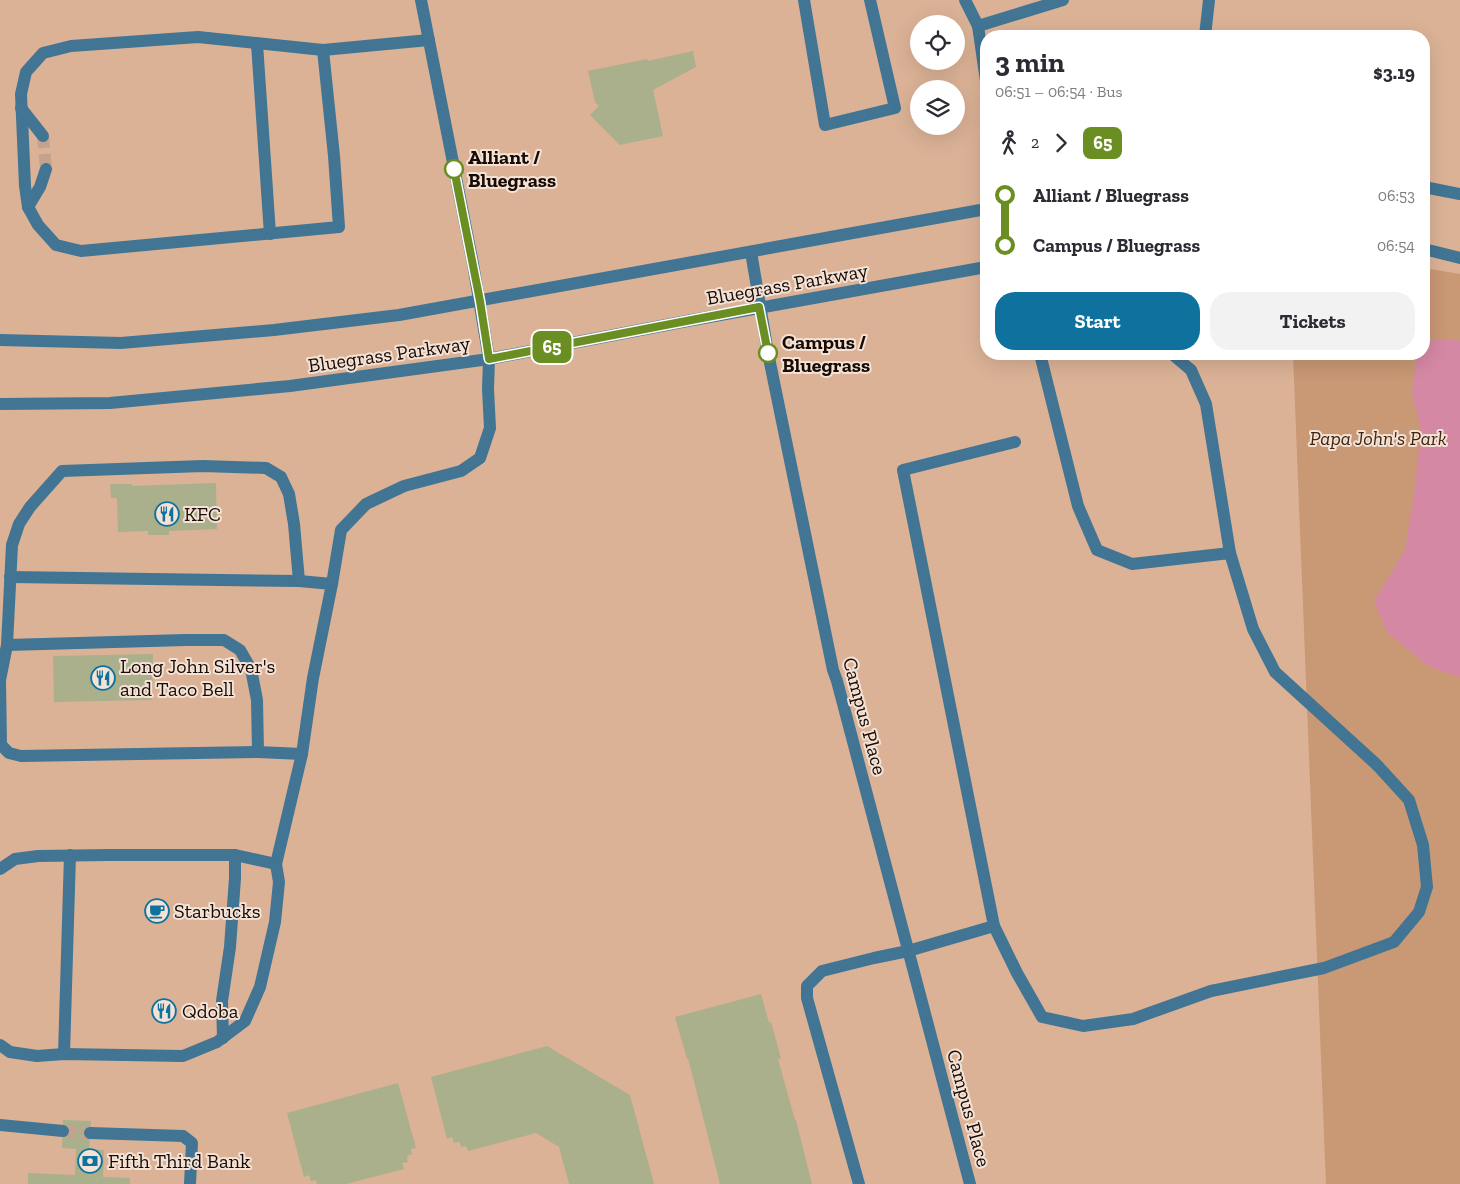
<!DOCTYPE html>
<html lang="en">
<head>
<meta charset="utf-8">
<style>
  :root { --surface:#fff; --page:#f2f2f3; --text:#2b2b33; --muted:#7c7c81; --accent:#0e719e }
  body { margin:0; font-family:"Zilla Slab",serif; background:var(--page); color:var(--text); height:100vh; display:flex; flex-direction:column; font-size:19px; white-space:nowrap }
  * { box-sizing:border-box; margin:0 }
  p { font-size:16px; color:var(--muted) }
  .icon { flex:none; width:28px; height:28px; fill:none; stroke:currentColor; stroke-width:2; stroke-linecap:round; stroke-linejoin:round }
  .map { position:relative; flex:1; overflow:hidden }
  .panel { position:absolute; left:980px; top:30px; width:450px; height:330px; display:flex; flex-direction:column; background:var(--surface); border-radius:20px; box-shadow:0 5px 20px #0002 }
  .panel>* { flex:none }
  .badge { padding:0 10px; border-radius:8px; font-size:18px; line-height:32px }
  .buttons { position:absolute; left:910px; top:15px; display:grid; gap:10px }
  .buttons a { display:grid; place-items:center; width:55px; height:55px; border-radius:50%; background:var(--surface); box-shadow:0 5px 20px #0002; font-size:25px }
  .map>.badge { position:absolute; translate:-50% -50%; box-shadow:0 0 0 2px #fff }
  .legs { display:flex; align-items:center; gap:8px; height:55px; padding:0 15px; font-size:16px }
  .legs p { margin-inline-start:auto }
  .overview { display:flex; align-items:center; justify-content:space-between; height:85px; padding:0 15px }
  h1 { font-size:28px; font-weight:700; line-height:38px }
  .button { display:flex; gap:10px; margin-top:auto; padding:10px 15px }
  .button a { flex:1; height:58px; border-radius:20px; background:var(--accent); color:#fff; font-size:20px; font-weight:700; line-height:58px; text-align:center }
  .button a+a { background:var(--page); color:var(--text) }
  ul { padding:0 15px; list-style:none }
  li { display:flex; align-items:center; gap:18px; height:50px; font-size:19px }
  li i { display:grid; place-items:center; width:8px; height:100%; margin:0 6px; background:currentColor }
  li i::after { content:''; width:12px; height:12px; margin:-6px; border:4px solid; border-radius:50%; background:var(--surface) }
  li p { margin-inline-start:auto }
  li:first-child i { background:linear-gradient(#0000 50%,currentColor 0) }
  li:last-child i { background:linear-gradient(currentColor 50%,#0000 0) }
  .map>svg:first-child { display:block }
  .built { fill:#dbb296; fill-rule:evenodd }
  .green { fill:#c99875 }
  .water { fill:#d588a4 }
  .building { fill:#a9b08b }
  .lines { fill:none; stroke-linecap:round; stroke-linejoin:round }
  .minor-tunnel { stroke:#c3a38e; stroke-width:12; stroke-dasharray:12 6; stroke-linecap:butt }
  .minor { stroke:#427593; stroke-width:12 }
  .line-1-casing { stroke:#fff; stroke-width:11 }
  .line-1 { stroke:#6b8e23; stroke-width:8 }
  .stop-1-dot { fill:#fff; stroke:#6b8e23; stroke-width:2.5 }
  .labels { text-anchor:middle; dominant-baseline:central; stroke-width:4; stroke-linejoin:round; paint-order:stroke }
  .stop-label { font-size:20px; font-weight:bold; fill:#170b04; stroke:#f4e2d6; text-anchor:start }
  .street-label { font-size:20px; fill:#170b04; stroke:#f4e2d6 }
  .park-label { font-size:20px; font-style:italic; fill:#402510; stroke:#f4e2d6 }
  .poi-label { font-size:20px; fill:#170b04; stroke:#f4e2d6; text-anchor:start }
</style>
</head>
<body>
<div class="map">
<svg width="1460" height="1184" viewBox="0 0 1460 1184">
  <rect width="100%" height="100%" fill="#e1bea6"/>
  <path class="built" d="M0,0H1460V1184H0ZM919,24H956V61H919ZM986,36H1424V354H986ZM919,89H956V126H919Z"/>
  <polygon class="green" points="1424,268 1460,274 1460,1184 1326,1184 1293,354 1424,354"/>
  <polygon class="water" points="1424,339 1453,339 1460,341 1460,677 1428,666 1387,632 1374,601 1405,550 1414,494 1421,431 1412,394 1417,354 1424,354"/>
  <g class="building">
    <polygon points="693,51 696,67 653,90 663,136 620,145 590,115 599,106 595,102 588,71 647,59 648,61"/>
    <polygon points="216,483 217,529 169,531 169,535 148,535 148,531 118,532 117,498 111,498 110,484 132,484 132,486"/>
    <polygon points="153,654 152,700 54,702 53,656"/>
    <polygon points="761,994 769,1023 771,1022 781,1058 778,1059 795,1120 796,1120 812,1184 720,1184 691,1070 688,1059 687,1059 675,1017"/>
    <polygon points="547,1046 630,1095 654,1184 569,1184 559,1147 536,1133 468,1151 466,1146 461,1147 460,1142 454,1143 452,1137 447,1139 431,1077"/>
    <polygon points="398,1083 416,1148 411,1149 412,1154 407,1156 408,1162 402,1163 404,1169 346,1184 317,1184 316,1180 311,1181 309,1175 304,1177 287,1113"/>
    <polygon points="63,1120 91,1121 89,1149 104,1150 103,1177 130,1178 130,1184 28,1184 28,1173 75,1175 76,1149 62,1148"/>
  </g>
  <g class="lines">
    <g class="minor-tunnel">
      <polyline points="43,136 46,169"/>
      <polyline points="63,1131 90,1133"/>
    </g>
    <g class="minor">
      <polyline points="804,0 825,125 895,108 870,0"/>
      <polyline points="965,0 978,26 986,81"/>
      <polyline points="978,26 1063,0"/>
      <polyline points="1205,36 1209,0"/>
      <polyline points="257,44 270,234"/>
      <polyline points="323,50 334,156 339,227 81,251 56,245 38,225 28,207 25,186 21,94 26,72 43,53 71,46 198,37 323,50 429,40"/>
      <polyline points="21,108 43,136"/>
      <polyline points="1424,187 1460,194"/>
      <polyline points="28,207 40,187 46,169"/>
      <polyline points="1424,249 1460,258"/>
      <polyline points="751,252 768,353 833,670 837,681 970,1184"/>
      <polyline points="0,340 121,343 274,330 399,315 986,209"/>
      <polyline points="1172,354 1191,370 1206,404 1230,553"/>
      <polyline points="0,404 110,403 290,386 489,359 687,321 986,267"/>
      <polyline points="10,577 299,581 332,584 313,678 302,754"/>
      <polyline points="332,584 341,530 366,504 404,486 461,471 480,458 490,428 488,389 489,359 473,264 421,0"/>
      <polyline points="7,645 186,640 224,640 240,650 251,669 257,700 258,752"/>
      <polyline points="0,680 1,745 9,753 21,756 258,752 302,754 276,864 279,882 275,922 260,987 245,1021 217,1042 183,1056 64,1054 37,1056 10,1052 0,1045"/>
      <polyline points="0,680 7,645 12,545 19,524 30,507 62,471 203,466 266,468 281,477 289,494 294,524 299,581"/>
      <polyline points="0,869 15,859 38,856 109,855 235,855 276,864"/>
      <polyline points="994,926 1017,973 1042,1017 1083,1026 1133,1019 1211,991 1324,968 1394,942 1419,912 1427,887 1423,845 1409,800 1377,765 1275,672 1253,629 1230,553 1132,564 1097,550 1078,506 1040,354"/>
      <polyline points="223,1038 222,1001 230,947 235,878 235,855"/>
      <polyline points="64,1054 70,855"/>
      <polyline points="0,1125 63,1131"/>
      <polyline points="90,1133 183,1136 192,1143 190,1184"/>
      <polyline points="859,1184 807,998 807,986 822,971 874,958 908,951 994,926 903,470 1015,442"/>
    </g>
  </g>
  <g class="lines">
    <g class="line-1-casing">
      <polyline id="line-1" points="454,169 480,301 489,359 759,307 768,353"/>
    </g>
    <use href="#line-1" class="line-1"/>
  </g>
  <defs>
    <g id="restaurant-ring" transform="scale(1.25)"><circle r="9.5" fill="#f4e2d6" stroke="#0e719e" stroke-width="1.5"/><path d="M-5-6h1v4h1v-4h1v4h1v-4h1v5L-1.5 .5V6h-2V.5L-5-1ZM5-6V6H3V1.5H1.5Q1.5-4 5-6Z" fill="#0e719e"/></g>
    <g id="cafe-ring" transform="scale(1.25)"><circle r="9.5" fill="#f4e2d6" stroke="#0e719e" stroke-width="1.5"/><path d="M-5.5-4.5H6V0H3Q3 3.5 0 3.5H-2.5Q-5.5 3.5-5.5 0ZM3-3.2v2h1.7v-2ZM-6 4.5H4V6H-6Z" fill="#0e719e"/></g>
    <g id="bank-ring" transform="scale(1.25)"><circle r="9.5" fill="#f4e2d6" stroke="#0e719e" stroke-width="1.5"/><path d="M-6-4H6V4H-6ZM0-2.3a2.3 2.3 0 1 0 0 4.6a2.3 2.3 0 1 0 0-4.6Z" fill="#0e719e"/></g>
  </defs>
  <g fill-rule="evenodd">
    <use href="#restaurant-ring" x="167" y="514"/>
    <use href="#restaurant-ring" x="103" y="678"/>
    <use href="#cafe-ring" x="157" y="911"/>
    <use href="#restaurant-ring" x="164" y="1011"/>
    <use href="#bank-ring" x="90" y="1161"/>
  </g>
  <g class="stop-1-dot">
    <circle cx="454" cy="169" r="9"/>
    <circle cx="768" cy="353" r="9"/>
  </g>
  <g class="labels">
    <g class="stop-label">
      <text x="468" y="157">Alliant /<tspan x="468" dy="23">Bluegrass</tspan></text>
      <text x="782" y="342">Campus /<tspan x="782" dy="23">Bluegrass</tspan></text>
    </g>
    <g class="street-label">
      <text transform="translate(787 284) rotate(-10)">Bluegrass Parkway</text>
      <text transform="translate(389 354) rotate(-8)">Bluegrass Parkway</text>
      <text transform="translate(865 716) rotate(75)">Campus Place</text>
      <text transform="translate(969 1108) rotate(75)">Campus Place</text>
    </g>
    <g class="park-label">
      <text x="1378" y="438">Papa John's Park</text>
    </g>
    <g class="poi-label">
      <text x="184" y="514">KFC</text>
      <text x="120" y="666">Long John Silver's<tspan x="120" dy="23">and Taco Bell</tspan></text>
      <text x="174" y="911">Starbucks</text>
      <text x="182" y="1011">Qdoba</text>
      <text x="108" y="1161">Fifth Third Bank</text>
    </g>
  </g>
</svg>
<div class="buttons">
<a><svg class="icon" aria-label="locate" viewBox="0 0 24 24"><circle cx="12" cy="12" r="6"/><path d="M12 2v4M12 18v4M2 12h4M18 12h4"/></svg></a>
<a><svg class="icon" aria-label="layers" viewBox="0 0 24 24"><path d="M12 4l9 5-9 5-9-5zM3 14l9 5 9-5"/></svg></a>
</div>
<b class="badge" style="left:552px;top:347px;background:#6b8e23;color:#fff">65</b>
<section class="panel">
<div class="overview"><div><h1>3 min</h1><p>06:51 – 06:54 · Bus</p></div><b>$3.19</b></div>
<div class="legs"><svg class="icon" aria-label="walk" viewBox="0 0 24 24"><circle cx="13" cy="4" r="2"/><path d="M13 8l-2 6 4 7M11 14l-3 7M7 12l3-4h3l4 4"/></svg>2<svg class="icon" aria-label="forward" viewBox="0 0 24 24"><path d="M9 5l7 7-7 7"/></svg><b class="badge" style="background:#6b8e23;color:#fff">65</b></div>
<ul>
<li><i style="color:#6b8e23"></i><b>Alliant / Bluegrass</b><p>06:53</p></li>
<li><i style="color:#6b8e23"></i><b>Campus / Bluegrass</b><p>06:54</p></li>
</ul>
<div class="button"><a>Start</a><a>Tickets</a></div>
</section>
</div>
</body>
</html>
